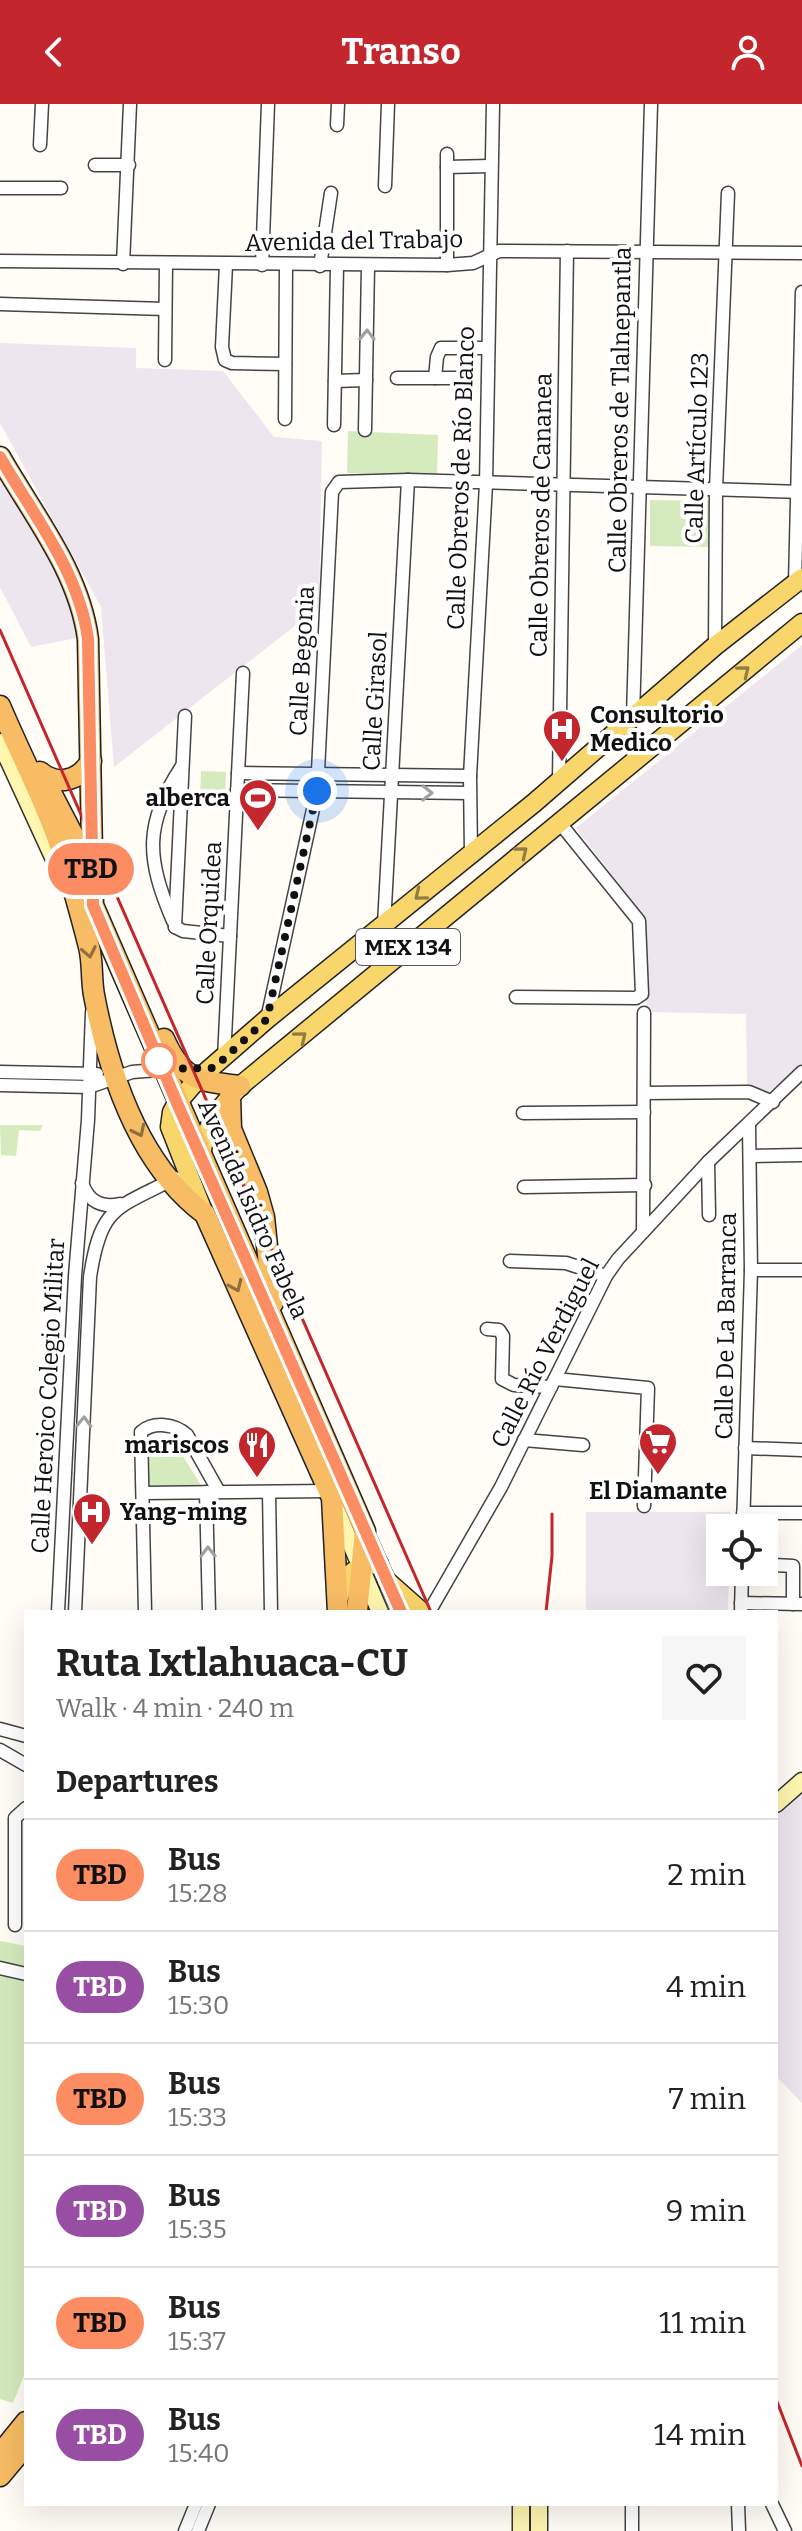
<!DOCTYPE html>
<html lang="en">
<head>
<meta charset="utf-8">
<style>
  :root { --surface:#fff; --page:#f6f6f6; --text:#222; --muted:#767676; --line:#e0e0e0; --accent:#c4262e }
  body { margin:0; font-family:Bitter,serif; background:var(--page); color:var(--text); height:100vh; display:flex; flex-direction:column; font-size:30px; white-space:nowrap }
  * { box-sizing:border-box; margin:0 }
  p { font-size:26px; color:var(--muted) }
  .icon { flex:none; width:44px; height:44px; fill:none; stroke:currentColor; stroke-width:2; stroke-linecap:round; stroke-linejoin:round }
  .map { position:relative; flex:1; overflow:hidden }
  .details { position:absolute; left:24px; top:1506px; width:754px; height:896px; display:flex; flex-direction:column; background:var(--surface); border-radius:0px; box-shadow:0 8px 32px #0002 }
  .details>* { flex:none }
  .badge { padding:0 16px; border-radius:26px; font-size:28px; line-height:52px }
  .tools { position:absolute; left:706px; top:1410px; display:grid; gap:16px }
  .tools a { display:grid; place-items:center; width:72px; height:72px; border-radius:0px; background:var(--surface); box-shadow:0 8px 32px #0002; font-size:40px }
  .you { position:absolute; width:40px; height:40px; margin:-20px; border:6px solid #fff; border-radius:50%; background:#1a73e8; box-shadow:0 0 0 12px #1a73e833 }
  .map>.badge { position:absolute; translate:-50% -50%; box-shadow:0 0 0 4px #fff }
  h2 { padding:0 32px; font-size:30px; line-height:72px }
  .round { display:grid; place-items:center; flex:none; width:84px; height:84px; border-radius:0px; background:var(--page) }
  .overview { display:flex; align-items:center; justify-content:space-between; height:136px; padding:0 32px }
  h1 { font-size:38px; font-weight:700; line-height:60px }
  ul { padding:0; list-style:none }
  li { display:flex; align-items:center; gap:24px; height:112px; padding:0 32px; border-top:2px solid var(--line) }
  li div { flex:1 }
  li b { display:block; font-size:30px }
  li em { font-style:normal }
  li .badge { min-width:88px; font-weight:700; text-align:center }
  header { display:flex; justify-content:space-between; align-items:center; height:104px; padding:0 32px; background:var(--accent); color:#fff; font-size:36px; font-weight:700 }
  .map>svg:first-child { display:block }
  .industrial { fill:#eee6ef }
  .green { fill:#d5ebbd }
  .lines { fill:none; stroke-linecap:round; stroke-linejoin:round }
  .minor-casing { stroke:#444; stroke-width:15 }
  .secondary-casing { stroke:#333; stroke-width:19 }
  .primary-casing { stroke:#222; stroke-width:21 }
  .trunk-casing { stroke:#222; stroke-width:23 }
  .minor { stroke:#fff; stroke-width:12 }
  .secondary { stroke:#fff6b0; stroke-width:16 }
  .primary { stroke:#f9d66b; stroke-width:18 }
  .trunk { stroke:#f7bc64; stroke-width:20 }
  .rail { stroke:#c4262e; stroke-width:3 }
  .oneway { stroke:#a0a0a0 }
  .oneway2 { stroke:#917d42 }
  .oneway3 { stroke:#906f3f }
  .line-casing { stroke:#fff; stroke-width:18 }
  .line { stroke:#fc8d62; stroke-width:12 }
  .walk { stroke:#111; stroke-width:8; stroke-dasharray:0 14.4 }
  .stop-dot { fill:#fff; stroke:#fc8d62; stroke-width:4 }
  .labels { text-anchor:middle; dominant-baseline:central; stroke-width:8; stroke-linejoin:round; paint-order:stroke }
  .shield { fill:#fff; stroke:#585858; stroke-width:2 }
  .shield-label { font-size:22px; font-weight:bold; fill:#111 }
  .street-label { font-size:24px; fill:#111; stroke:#fff }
  .poi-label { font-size:24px; font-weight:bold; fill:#111; stroke:#fff; text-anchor:start }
</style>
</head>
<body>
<header><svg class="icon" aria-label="back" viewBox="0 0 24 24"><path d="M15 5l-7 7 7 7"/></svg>Transo<svg class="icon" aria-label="person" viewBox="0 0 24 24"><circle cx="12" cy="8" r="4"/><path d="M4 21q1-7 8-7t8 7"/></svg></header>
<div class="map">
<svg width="802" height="2427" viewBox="0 0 802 2427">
  <rect width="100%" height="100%" fill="#fffdf5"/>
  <g class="industrial">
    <polygon points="0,239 136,244 136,264 223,267 274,333 322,337 319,503 114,663 101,503 0,319"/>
    <polygon points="0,362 73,485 82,533 31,543 0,483"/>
    <polygon points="802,541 802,970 763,1005 759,986 747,981 746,910 646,908 646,815 576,724"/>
    <polygon points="586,1408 730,1408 730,1424 720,1424 720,1468 729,1468 728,1508 586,1508"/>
    <polygon points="802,1689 802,1999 776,1972 776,1711"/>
  </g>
  <g class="green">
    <polygon points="348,327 438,331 437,372 347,369"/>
    <polygon points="650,396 711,397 710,443 650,442"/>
    <polygon points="201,667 226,668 225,694 200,693"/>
    <polygon points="0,1021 43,1021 40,1027 19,1026 16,1052 1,1051"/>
    <polygon points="150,1337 174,1338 201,1381 172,1385 148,1382"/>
    <polygon points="0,1837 26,1842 26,2267 13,2299 0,2295"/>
  </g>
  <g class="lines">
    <g class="minor-casing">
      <g id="minor">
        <polyline points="337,21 338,0"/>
        <polyline points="40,41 42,0"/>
        <polyline points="447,50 447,161"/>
        <polyline points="95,61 129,61"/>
        <polyline points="447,63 490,62"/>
        <polyline points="385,82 388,0"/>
        <polyline points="0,84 61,84"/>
        <polyline points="0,157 447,161 473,159 499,147 802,149"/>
        <polyline points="123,160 130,0"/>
        <polyline points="226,161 222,243 225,256 232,259 285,260"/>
        <polyline points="262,161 268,0"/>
        <polyline points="320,162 331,89"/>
        <polyline points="0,200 165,205"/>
        <polyline points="165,256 166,160"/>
        <polyline points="397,274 467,274"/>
        <polyline points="435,274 437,253 441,244 488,244"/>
        <polyline points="335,277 366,276"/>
        <polyline points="285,315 286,161"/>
        <polyline points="334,321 337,162"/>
        <polyline points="365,326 368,162"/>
        <polyline points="795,480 802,188"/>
        <polyline points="715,542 716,385 728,89"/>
        <polyline points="633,613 651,0"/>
        <polyline points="238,669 470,672"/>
        <polyline points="559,676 567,147"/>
        <polyline points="237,686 469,689"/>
        <polyline points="471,750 470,672 486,380 493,0"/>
        <path d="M173,817C146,754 144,720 182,662"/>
        <polyline points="384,821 408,376"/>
        <polyline points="175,823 185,612"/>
        <polyline points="175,823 183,827 230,832"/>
        <polyline points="516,893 636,894 642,890 639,817 559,718"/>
        <polyline points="267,915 317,687 332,388 339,378 408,376 802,388"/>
        <polyline points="224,954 243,569"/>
        <polyline points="0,968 97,970"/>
        <polyline points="0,981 89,983 132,968 170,965"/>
        <polyline points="644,989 749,988 773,998"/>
        <polyline points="523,1009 644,1008"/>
        <polyline points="750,1052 802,1051"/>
        <polyline points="708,1058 709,1111"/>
        <path d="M82,1079C89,1098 101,1104 120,1100"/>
        <polyline points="524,1083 645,1081"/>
        <polyline points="643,1128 644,909"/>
        <polyline points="510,1157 566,1159 606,1172"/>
        <polyline points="751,1166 802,1166"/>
        <polyline points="487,1225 499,1226 503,1232 502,1275 514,1281 551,1283"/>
        <polyline points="555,1275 648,1284 644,1402"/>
        <polyline points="524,1336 583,1341"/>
        <polyline points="745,1344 802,1346"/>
        <polyline points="206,1388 209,1508"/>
        <polyline points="269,1388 271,1508"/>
        <polyline points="143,1389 329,1387"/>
        <polyline points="743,1409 802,1409"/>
        <polyline points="743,1424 751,1166 749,1022"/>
        <polyline points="774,1461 793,1462 793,1500"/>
        <polyline points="741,1499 802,1500"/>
        <polyline points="58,1508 75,1172 88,1016 92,908"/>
        <path d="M75,1508L90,1173C101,1100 117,1105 175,1074"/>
        <path d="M145,1508L141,1328C154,1317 175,1320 187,1331L219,1388"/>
        <polyline points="429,1508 501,1383 606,1172 618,1155 708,1058 802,968"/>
        <polyline points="741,1508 742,1468"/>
        <polyline points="0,1625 26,1632"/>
        <polyline points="0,1646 26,1661"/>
        <polyline points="15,1821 15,1714 26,1704"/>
        <polyline points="0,1864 26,1870"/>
        <polyline points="632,2400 632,2427"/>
        <polyline points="738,2400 739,2427"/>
        <polyline points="772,2400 785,2427"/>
        <polyline points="185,2427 196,2400"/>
        <polyline points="198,2427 209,2400"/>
      </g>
    </g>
    <g class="secondary-casing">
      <g id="secondary">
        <polyline points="0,638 63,775"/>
        <polyline points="335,1403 380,1508"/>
        <polyline points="365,1427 401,1508"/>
        <polyline points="776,1700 802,1677"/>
        <polyline points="521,2400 521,2427"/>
        <polyline points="539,2400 539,2427"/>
      </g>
    </g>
    <g class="primary-casing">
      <g id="primary">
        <path d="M201,1050C207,1018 219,1005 240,982L802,519"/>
        <polyline points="203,1107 170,1023 172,1008 177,999 197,976 267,915 534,699 715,542 802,474"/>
        <polyline points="387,1477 422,1508"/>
        <path d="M338,1496C346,1470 352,1462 379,1460"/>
      </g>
    </g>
    <g class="trunk-casing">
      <g id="trunk">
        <path d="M0,353C33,411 79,467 88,535L93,801L365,1427L357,1508"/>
        <path d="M0,602C22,654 50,706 66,760C74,787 82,815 89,843C93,858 91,875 94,891C109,970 139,1061 205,1110L332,1394L338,1508"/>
        <path d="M40,668C58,683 80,676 91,657"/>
        <polyline points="45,677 89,762"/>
        <path d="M164,935C182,976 198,977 240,982"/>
        <polyline points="230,992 231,1025 257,1088 264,1113 273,1199"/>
        <polyline points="0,2350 26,2318"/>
        <polyline points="0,2372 26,2341"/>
      </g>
    </g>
    <use href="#minor" class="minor"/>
    <use href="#secondary" class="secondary"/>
    <use href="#primary" class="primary"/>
    <use href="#trunk" class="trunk"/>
    <g class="rail">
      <polyline points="0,526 431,1508"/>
      <polyline points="546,1508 552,1452 552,1410"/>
      <polyline points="776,2295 802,2362"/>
    </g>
  </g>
  <defs><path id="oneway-chevron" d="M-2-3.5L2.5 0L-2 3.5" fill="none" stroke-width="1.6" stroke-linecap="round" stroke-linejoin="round" transform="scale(2)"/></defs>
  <g class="oneway">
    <use href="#oneway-chevron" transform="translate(367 231) rotate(-89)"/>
    <use href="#oneway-chevron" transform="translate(427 689) rotate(1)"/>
    <use href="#oneway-chevron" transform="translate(84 1318) rotate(-88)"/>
    <use href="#oneway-chevron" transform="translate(208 1448) rotate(-91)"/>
  </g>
  <g class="oneway2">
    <use href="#oneway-chevron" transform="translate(744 567) rotate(-39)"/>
    <use href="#oneway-chevron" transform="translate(522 748) rotate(-39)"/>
    <use href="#oneway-chevron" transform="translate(420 791) rotate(141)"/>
    <use href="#oneway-chevron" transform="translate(301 933) rotate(-39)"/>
  </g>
  <g class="oneway3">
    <use href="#oneway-chevron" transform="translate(89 848) rotate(79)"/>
    <use href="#oneway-chevron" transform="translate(139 1027) rotate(64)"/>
    <use href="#oneway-chevron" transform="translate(236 1182) rotate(66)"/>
  </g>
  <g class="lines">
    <g class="line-casing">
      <path id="line" d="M0,353C33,411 79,467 88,535L93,801L177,999L401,1508"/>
    </g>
    <use href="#line" class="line"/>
    <polyline class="walk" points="159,957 163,965 214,964 267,915 317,687"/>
  </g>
  <defs>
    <g id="hospital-pin" transform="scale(2)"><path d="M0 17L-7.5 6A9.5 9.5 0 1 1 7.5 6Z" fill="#c4262e" stroke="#fff"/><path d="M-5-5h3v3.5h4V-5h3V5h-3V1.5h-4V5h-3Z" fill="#fff"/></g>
    <g id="stadium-pin" transform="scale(2)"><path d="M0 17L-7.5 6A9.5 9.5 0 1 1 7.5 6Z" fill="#c4262e" stroke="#fff"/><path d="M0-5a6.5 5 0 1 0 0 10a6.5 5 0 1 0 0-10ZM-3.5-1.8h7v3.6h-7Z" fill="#fff"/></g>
    <g id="supermarket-pin" transform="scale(2)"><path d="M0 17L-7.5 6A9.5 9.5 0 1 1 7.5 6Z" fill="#c4262e" stroke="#fff"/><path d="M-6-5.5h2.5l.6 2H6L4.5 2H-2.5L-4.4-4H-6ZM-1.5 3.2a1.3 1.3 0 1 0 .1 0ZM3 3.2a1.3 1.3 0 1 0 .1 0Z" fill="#fff"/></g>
    <g id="restaurant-pin" transform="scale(2)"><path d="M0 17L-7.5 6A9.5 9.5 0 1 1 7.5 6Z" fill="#c4262e" stroke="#fff"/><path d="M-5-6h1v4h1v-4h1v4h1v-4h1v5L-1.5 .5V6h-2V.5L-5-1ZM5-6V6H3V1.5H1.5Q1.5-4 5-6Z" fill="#fff"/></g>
  </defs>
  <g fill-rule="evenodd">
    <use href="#hospital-pin" x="562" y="625"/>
    <use href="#stadium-pin" x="258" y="694"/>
    <use href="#supermarket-pin" x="658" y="1338"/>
    <use href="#restaurant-pin" x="257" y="1341"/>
    <use href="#hospital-pin" x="92" y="1408"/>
  </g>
  <circle class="stop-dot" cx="159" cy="957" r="16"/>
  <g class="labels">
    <rect class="shield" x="356" y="825" width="104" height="36" rx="6"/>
    <g class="shield-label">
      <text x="408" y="843">MEX 134</text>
    </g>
    <g class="street-label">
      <text transform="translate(354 137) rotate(-1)">Avenida del Trabajo</text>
      <text transform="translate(620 306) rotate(-89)">Calle Obreros de Tlalnepantla</text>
      <text transform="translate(697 344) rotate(-88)">Calle Artículo 123</text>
      <text transform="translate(461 374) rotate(-88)">Calle Obreros de Río Blanco</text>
      <text transform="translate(541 411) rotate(-89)">Calle Obreros de Cananea</text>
      <text transform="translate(302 557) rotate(-87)">Calle Begonia</text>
      <text transform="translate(375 597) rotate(-87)">Calle Girasol</text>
      <text transform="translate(209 819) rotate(-87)">Calle Orquidea</text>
      <text transform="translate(253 1105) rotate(66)">Avenida Isidro Fabela</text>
      <text transform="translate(726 1222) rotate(-89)">Calle De La Barranca</text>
      <text transform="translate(545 1249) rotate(-63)">Calle Río Verdiguel</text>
      <text transform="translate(48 1292) rotate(-87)">Calle Heroico Colegio Militar</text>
    </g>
    <g class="poi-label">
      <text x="590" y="611">Consultorio<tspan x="590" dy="28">Medico</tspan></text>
      <text x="230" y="694" text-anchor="end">alberca</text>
      <text x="229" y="1341" text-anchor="end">mariscos</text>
      <text x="658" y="1387" text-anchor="middle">El Diamante</text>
      <text x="120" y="1408">Yang-ming</text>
    </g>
  </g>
</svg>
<div class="tools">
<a><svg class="icon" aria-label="locate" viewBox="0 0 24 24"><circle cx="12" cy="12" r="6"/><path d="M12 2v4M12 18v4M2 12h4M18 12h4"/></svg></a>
</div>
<div class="you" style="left:317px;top:687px"></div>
<b class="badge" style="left:91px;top:765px;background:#fc8d62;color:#111">TBD</b>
<section class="details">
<div class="overview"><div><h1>Ruta Ixtlahuaca-CU</h1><p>Walk · 4 min · 240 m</p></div><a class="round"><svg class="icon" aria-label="heart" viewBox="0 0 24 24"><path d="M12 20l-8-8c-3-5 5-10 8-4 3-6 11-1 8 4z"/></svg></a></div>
<h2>Departures</h2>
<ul>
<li><span class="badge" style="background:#fc8d62;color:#111">TBD</span><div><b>Bus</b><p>15:28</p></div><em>2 min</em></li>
<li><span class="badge" style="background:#984ea3;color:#fff">TBD</span><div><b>Bus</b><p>15:30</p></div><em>4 min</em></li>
<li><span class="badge" style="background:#fc8d62;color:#111">TBD</span><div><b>Bus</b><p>15:33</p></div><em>7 min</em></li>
<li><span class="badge" style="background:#984ea3;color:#fff">TBD</span><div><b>Bus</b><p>15:35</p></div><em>9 min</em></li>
<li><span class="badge" style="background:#fc8d62;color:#111">TBD</span><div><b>Bus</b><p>15:37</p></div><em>11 min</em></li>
<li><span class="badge" style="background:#984ea3;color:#fff">TBD</span><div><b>Bus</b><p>15:40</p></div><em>14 min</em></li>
</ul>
</section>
</div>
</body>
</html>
